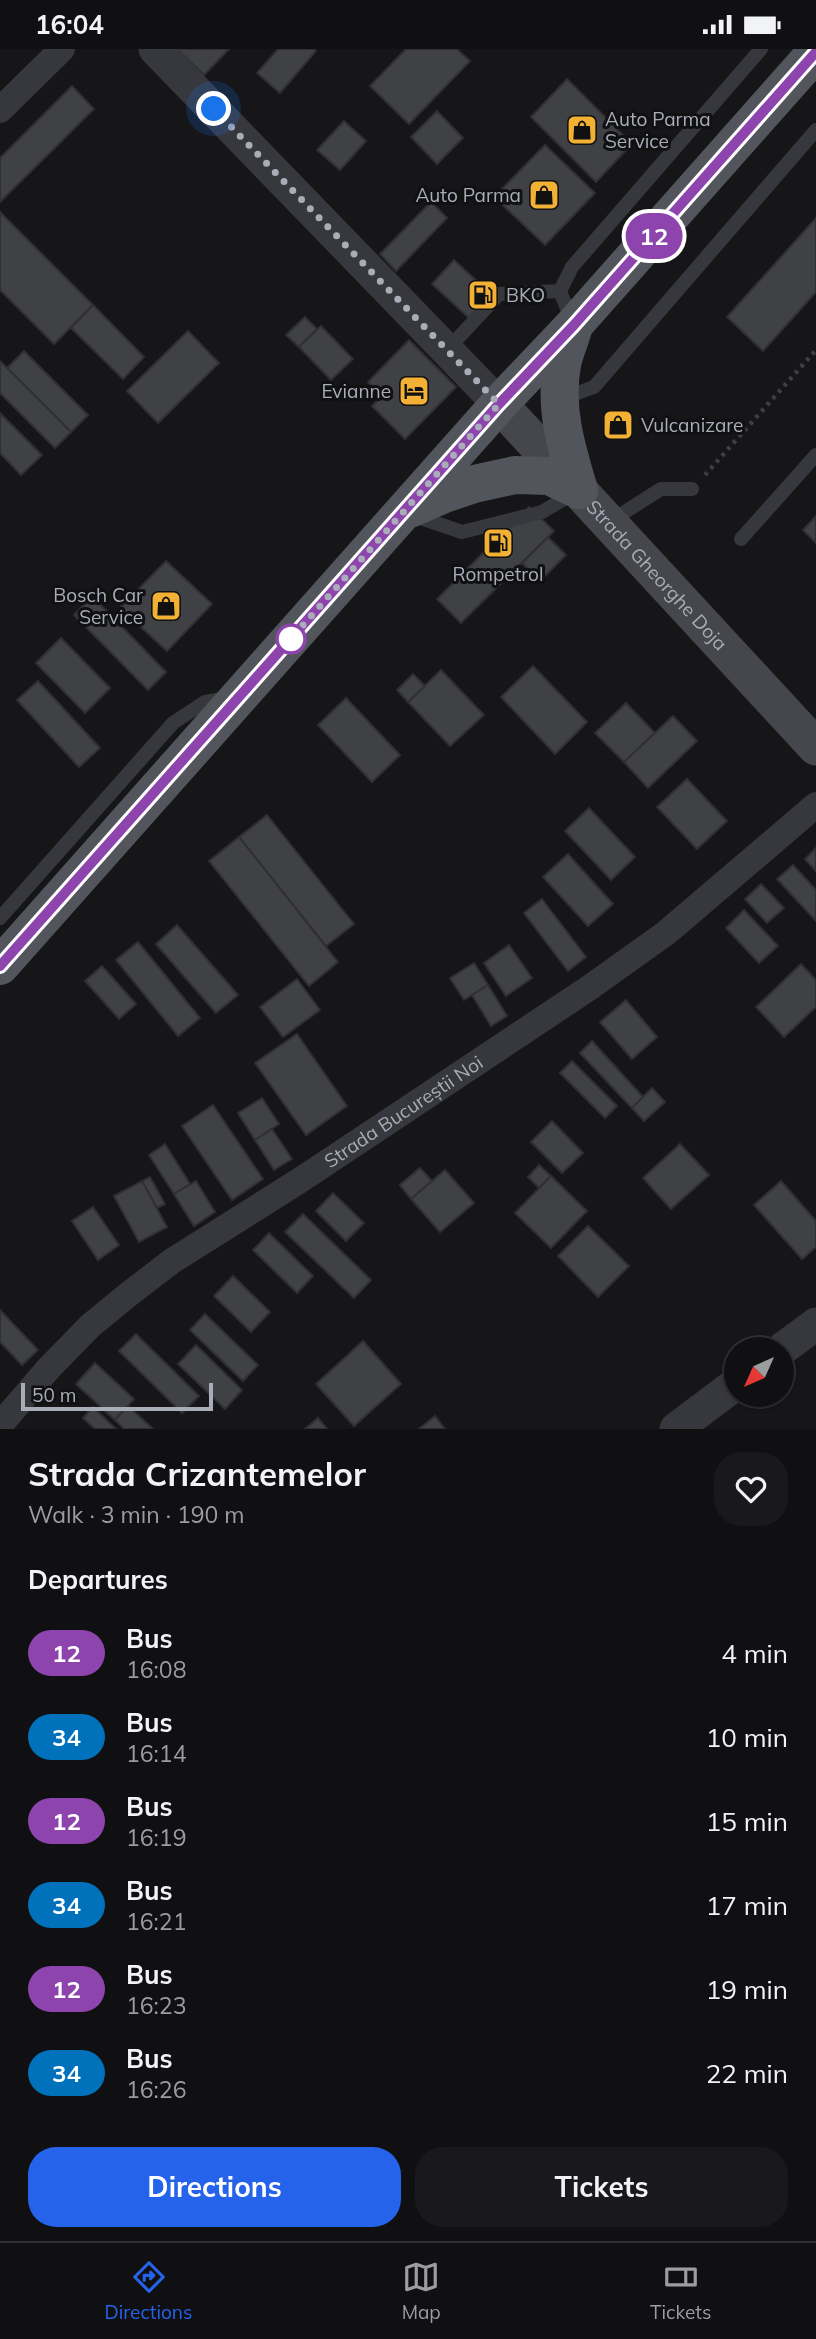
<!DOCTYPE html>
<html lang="en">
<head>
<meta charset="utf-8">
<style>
  :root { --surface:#101012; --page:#19191b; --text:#f1f3f6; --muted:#9c9d9f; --line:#303032; --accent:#2563eb }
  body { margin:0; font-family:Mulish,sans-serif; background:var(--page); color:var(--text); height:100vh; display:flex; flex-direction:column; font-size:26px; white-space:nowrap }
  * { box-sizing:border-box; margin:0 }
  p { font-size:23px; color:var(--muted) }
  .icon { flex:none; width:38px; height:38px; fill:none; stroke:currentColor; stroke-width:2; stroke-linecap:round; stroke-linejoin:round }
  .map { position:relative; height:1380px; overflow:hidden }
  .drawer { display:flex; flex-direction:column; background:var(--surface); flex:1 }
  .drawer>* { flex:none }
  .badge { padding:0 14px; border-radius:23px; font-size:24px; line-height:46px }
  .needle { width:46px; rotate:225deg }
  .fabs { position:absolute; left:724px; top:1288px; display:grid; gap:14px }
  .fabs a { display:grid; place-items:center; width:70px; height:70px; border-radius:50%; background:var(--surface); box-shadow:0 2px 5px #0004,0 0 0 2px var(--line); font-size:35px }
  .scale { position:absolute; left:21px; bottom:18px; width:192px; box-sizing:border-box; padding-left:7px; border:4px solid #a8adb8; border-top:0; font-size:19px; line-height:24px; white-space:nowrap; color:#a8adb8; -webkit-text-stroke:5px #111113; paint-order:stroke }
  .you { position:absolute; width:35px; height:35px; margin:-18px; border:5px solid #fff; border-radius:50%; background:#1a73e8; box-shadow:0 0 0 10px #1a73e833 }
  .map>.badge { position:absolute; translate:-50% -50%; box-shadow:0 0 0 4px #fff }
  h2 { padding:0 28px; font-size:26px; line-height:63px }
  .round { display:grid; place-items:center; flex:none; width:74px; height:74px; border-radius:28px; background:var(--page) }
  .summary { display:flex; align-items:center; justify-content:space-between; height:119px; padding:0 28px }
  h1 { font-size:33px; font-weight:700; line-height:52px }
  .action { display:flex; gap:14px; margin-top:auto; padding:14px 28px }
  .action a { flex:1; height:80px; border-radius:28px; background:var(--accent); color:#fff; font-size:28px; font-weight:700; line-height:80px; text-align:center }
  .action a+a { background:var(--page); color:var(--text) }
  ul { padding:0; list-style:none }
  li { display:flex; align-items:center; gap:21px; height:84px; padding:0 28px }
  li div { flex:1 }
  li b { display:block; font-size:26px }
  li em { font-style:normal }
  li .badge { min-width:77px; font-weight:700; text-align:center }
  .status { display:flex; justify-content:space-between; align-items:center; height:49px; padding:0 35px; background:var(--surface); direction:ltr }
  .status svg { height:19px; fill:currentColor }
  .menu { display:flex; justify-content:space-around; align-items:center; height:98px; border-top:2px solid var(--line); background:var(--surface); font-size:19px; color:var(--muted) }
  .menu a { display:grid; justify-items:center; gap:4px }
  .menu .on { color:var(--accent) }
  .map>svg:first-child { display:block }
  .building { fill:#404145; stroke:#303034; stroke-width:2 }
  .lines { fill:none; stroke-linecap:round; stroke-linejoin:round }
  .path { stroke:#3d3f44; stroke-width:4.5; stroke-dasharray:3.5 5; stroke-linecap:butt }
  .service { stroke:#37383d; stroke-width:14 }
  .minor { stroke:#37383d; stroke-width:26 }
  .tertiary { stroke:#37383d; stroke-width:33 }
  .secondary { stroke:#45474d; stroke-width:37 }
  .primary { stroke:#53555c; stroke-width:38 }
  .line-casing { stroke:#fff; stroke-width:16 }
  .line { stroke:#8e44ad; stroke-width:10 }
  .walk { stroke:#a8adb8; stroke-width:7; stroke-dasharray:0 12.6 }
  .stop-dot { fill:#fff; stroke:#8e44ad; stroke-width:3.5 }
  .labels { text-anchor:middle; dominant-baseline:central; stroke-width:6; stroke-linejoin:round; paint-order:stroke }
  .poi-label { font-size:19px; fill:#a8adb8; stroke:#111113; text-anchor:start }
  .street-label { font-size:19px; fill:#a8adb8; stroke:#111113 }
</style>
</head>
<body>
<div class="status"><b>16:04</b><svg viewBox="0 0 49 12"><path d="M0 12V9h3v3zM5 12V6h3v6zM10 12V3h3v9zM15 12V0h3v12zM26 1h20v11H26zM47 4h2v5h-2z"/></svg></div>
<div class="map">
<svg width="816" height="1380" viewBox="0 0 816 1380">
  <rect width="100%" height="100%" fill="#161618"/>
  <g class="building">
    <polygon points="177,0 229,0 204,26"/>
    <polygon points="278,0 313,0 316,2 280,44 257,24"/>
    <polygon points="406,0 457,0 470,12 409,75 370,37"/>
    <polygon points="567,30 632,95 596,133 531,68"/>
    <polygon points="72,37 94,60 0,153 0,109"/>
    <polygon points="437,62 463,89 437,115 411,88"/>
    <polygon points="344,72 366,92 340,121 317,101"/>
    <polygon points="545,96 595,144 545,196 494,148"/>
    <polygon points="431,153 447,169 396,222 380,205"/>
    <polygon points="0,163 93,256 54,295 0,241"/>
    <polygon points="816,169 816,243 763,302 727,268"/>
    <polygon points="454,211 491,245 469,269 432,235"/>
    <polygon points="93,256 144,308 123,330 71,279"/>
    <polygon points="305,268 317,280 299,298 286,286"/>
    <polygon points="321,277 353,310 331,331 299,298"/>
    <polygon points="188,282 219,314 158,374 127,342"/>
    <polygon points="409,291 456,338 405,390 372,357 382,347 368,333"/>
    <polygon points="24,302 88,366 71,383 7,319"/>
    <polygon points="0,312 71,383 55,399 0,344"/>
    <polygon points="0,364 42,406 21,426 0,404"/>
    <polygon points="529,458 554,482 461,574 437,550"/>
    <polygon points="816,467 816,494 803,481"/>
    <polygon points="548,488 566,506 540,532 522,514"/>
    <polygon points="166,512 212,555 167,602 120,559"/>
    <polygon points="92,547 166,623 148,641 74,566"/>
    <polygon points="61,589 110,639 85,664 36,614"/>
    <polygon points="533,617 587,673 555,705 501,648"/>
    <polygon points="441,621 484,666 450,697 408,653"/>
    <polygon points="413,625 425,637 408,653 397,641"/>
    <polygon points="38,632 100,699 79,718 17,651"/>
    <polygon points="346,649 400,706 372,733 318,676"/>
    <polygon points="626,654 655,684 624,713 595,684"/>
    <polygon points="673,667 697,692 648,739 624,713"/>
    <polygon points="687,730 727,772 697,800 657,758"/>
    <polygon points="589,759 635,808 611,831 565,782"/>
    <polygon points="267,766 354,875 326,897 239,788"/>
    <polygon points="239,788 338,913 309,937 209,812"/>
    <polygon points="816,799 816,822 805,810"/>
    <polygon points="568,805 613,855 588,877 543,828"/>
    <polygon points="793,816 816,841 816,872 777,830"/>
    <polygon points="761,835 784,859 767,874 745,850"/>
    <polygon points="542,850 586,908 568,922 524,864"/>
    <polygon points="744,861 778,897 759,914 726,879"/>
    <polygon points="177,876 238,946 216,964 156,895"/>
    <polygon points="138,893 200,969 178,987 116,911"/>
    <polygon points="509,896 532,929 506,947 484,914"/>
    <polygon points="474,914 488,936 464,951 450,929"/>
    <polygon points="801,915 816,931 816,958 784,988 756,958"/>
    <polygon points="102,917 136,955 119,970 85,932"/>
    <polygon points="297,930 320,961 283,988 260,958"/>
    <polygon points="488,936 507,967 491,977 472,946"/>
    <polygon points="626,951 657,988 632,1010 600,973"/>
    <polygon points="297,985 347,1057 306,1086 255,1014"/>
    <polygon points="592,992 643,1048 632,1059 580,1004"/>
    <polygon points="572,1012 617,1057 605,1069 560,1024"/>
    <polygon points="652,1039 665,1053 644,1072 632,1059"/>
    <polygon points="262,1049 279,1075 255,1091 238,1064"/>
    <polygon points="213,1056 263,1130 232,1151 182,1077"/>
    <polygon points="552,1072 583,1104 562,1124 531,1093"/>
    <polygon points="272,1080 292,1110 274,1121 255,1091"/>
    <polygon points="165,1095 190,1135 174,1145 149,1106"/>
    <polygon points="680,1095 709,1126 671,1160 643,1129"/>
    <polygon points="539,1116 551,1127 539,1139 528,1128"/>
    <polygon points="420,1119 432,1132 411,1150 400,1136"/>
    <polygon points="445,1121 474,1154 440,1183 411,1150"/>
    <polygon points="551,1127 587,1162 551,1199 515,1164"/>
    <polygon points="150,1128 165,1155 157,1159 142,1132"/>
    <polygon points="142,1132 167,1178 139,1193 114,1147"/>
    <polygon points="196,1132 215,1163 194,1177 174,1145"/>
    <polygon points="781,1132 816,1172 816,1198 802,1210 754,1156"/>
    <polygon points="333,1144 364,1174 346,1192 316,1162"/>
    <polygon points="93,1158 119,1196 98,1211 72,1172"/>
    <polygon points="303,1165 371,1231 354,1249 285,1183"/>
    <polygon points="588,1177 629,1217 598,1248 558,1207"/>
    <polygon points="269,1184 313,1227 297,1244 253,1201"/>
    <polygon points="233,1227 270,1263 251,1283 214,1247"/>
    <polygon points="0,1261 38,1301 22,1316 0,1293"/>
    <polygon points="205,1265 258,1316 243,1332 190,1281"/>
    <polygon points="136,1285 199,1347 182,1364 119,1302"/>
    <polygon points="363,1292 401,1335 354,1377 316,1335"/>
    <polygon points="196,1296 242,1341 225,1360 178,1315"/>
    <polygon points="95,1314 134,1350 115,1371 76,1335"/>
    <polygon points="128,1357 153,1380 124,1380 115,1371"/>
    <polygon points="93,1358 116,1380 95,1380 83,1369"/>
    <polygon points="435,1367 445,1380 419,1380"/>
    <polygon points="318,1369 327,1380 305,1380"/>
  </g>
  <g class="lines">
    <polyline class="path" points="705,426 816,301"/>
    <g class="service">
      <polyline points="572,272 560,242 572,218 761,0"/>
      <polyline points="447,301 499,245 560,242"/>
      <polyline points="561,350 594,338 816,81"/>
      <polyline points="412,466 462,483 542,463 574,444"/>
      <polyline points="609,473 661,440 692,440"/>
      <polyline points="741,490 816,406"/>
      <polyline points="0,869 173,674 205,653 228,649"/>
    </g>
    <g class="minor">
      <polyline points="0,61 62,0"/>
      <path id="s1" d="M0,1376L49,1319L90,1277L129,1245L172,1212L302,1130L589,939L666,884L816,756"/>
    </g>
    <g class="tertiary">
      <polyline points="155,0 499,355"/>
      <polyline points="782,1300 816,1275"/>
      <polyline points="676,1380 737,1334"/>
    </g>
    <path class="secondary" id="s2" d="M499,355L816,698"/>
    <g class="primary">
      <path d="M573,280C570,292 564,304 562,316C554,360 567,401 579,441"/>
      <polyline points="412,459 444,445 474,435 515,426 549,427 579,441"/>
      <polyline points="0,917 499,355 574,276 816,3"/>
    </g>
  </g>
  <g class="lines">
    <g class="line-casing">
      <polyline id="line" points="0,917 499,355 574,276 816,3"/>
    </g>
    <use href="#line" class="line"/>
    <polyline class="walk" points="214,60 499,355 289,592 291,590"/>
  </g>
  <defs>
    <g id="shop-square" transform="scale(1.575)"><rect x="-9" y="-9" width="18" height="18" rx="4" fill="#f2b134" stroke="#111113"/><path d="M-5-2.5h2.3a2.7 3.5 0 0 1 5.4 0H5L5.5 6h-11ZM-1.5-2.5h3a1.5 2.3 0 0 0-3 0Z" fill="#111"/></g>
    <g id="fuel-square" transform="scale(1.575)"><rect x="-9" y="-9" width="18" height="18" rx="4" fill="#f2b134" stroke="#111113"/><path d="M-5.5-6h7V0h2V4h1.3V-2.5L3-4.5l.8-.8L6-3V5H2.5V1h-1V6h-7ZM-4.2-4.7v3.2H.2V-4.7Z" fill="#111"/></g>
    <g id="hotel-square" transform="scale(1.575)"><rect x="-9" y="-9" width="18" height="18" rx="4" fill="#f2b134" stroke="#111113"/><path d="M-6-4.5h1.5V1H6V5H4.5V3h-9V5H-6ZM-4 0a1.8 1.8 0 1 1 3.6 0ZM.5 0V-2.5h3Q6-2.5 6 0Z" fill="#111"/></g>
  </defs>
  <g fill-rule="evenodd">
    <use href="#shop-square" x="582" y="81"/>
    <use href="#shop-square" x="544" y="146"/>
    <use href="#fuel-square" x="483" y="246"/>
    <use href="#hotel-square" x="414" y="342"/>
    <use href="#shop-square" x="618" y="376"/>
    <use href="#fuel-square" x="498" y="494"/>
    <use href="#shop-square" x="166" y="557"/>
  </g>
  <circle class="stop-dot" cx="291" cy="590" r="14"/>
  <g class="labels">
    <g class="poi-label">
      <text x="605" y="70">Auto Parma<tspan x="605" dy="22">Service</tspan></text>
      <text x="521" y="146" text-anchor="end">Auto Parma</text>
      <text x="506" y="246">BKO</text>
      <text x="391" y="342" text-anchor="end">Evianne</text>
      <text x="641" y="376">Vulcanizare</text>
      <text x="498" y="525" text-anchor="middle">Rompetrol</text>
      <text x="143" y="546" text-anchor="end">Bosch Car<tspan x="143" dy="22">Service</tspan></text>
    </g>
    <g class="street-label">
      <text stroke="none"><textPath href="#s2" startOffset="233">Strada Gheorghe Doja</textPath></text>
      <text stroke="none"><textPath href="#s1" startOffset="514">Strada Bucureștii Noi</textPath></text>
    </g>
  </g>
</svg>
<div class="fabs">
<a><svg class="needle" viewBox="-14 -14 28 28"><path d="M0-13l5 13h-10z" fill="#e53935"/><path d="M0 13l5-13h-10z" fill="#9c9d9f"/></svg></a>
</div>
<div class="scale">50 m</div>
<div class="you" style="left:214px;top:60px"></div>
<b class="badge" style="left:654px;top:187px;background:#8e44ad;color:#fff">12</b>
</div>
<section class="drawer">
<div class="summary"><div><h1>Strada Crizantemelor</h1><p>Walk · 3 min · 190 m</p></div><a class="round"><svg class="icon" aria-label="heart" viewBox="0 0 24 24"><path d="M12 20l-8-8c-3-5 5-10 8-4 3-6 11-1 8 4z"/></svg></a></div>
<h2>Departures</h2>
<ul>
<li><span class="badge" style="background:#8e44ad;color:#fff">12</span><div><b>Bus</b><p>16:08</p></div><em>4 min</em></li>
<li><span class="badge" style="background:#0072bc;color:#fff">34</span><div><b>Bus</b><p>16:14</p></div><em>10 min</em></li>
<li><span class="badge" style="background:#8e44ad;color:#fff">12</span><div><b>Bus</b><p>16:19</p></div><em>15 min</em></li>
<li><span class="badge" style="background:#0072bc;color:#fff">34</span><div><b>Bus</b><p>16:21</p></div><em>17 min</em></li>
<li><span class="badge" style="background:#8e44ad;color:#fff">12</span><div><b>Bus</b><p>16:23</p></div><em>19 min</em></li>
<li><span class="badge" style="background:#0072bc;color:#fff">34</span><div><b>Bus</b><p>16:26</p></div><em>22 min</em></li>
</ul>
<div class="action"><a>Directions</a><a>Tickets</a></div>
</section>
<nav class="menu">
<a class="on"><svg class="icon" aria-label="directions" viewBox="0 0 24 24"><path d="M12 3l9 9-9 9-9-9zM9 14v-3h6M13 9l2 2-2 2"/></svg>Directions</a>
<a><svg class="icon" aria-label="map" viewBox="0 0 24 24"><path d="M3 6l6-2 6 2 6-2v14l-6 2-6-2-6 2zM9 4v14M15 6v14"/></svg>Map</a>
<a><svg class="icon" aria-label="tickets" viewBox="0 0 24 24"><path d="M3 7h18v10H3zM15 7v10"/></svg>Tickets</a>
</nav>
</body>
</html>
